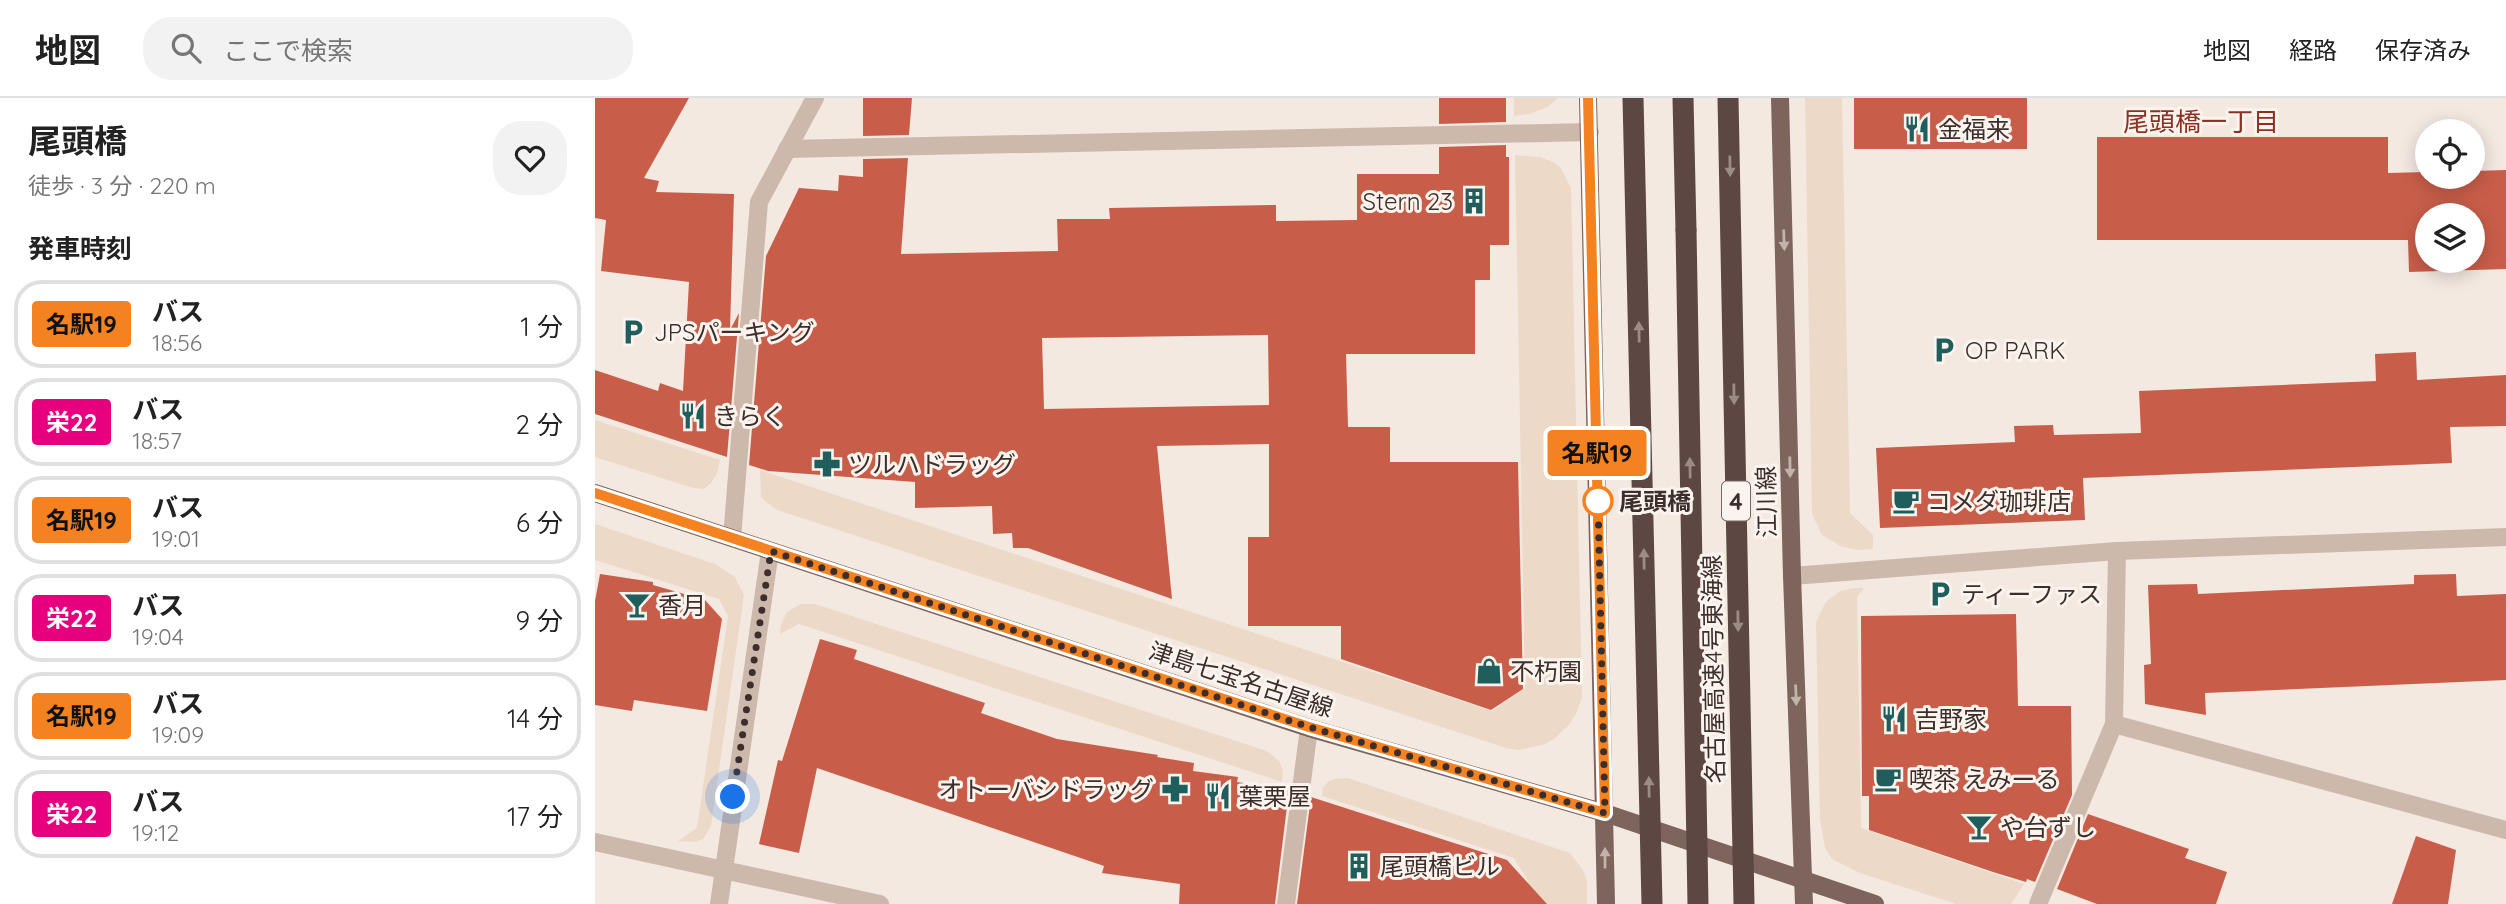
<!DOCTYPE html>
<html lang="ja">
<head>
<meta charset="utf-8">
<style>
  :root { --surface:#fff; --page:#f2f2f2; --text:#222; --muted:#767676; --line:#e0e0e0 }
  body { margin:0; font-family:Quicksand,"Noto Sans JP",sans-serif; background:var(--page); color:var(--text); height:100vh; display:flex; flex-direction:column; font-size:26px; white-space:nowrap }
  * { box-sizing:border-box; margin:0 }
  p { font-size:23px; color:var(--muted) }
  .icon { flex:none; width:38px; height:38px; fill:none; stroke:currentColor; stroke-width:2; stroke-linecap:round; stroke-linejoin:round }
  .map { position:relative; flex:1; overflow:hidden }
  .drawer { display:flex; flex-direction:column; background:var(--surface); width:595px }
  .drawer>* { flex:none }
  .badge { padding:0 14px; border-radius:5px; font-size:24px; line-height:46px }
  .buttons { position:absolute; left:1820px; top:21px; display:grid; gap:14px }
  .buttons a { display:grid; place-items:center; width:70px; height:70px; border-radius:50%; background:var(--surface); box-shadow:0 4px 18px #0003; font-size:35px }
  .you { position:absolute; width:35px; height:35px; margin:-18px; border:5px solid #fff; border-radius:50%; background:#1a73e8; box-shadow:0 0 0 10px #1a73e833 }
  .map>.badge { position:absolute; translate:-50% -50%; box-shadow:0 0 0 4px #fff }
  h2 { padding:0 28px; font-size:26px; line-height:63px }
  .round { display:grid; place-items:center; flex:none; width:74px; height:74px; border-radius:28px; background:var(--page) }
  .overview { display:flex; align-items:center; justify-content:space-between; height:119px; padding:0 28px }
  h1 { font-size:33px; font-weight:700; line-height:52px }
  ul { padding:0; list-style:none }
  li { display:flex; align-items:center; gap:21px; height:88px; margin:0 14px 10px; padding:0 14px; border:4px solid var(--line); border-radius:28px }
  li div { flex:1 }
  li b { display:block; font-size:26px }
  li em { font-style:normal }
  li .badge { min-width:77px; font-weight:700; text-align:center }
  header { display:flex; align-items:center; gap:42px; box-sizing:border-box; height:98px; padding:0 35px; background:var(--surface); border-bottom:2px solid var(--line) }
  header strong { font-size:33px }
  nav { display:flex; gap:38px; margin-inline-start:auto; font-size:24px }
  .search { width:490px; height:63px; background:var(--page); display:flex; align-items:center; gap:18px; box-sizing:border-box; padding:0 24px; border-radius:28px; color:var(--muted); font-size:26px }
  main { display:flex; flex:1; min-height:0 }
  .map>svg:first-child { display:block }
  .plaza { fill:#ecd9c8 }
  .building { fill:#c85e4a; fill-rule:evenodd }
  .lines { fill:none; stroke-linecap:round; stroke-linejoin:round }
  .minor { stroke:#cdb8ac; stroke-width:18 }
  .major { stroke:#7d645c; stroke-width:18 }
  .highway { stroke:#5c4742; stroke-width:21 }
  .highway-bridge { stroke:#5c4742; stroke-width:21 }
  .oneway { fill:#9c8c87 }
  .oneway2 { fill:#c2b3ac }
  .line-casing { stroke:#fff; stroke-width:16 }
  .line { stroke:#f58220; stroke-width:10 }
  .walk { stroke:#3b2e2b; stroke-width:7; stroke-dasharray:0 12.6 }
  .stop-dot { fill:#fff; stroke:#f58220; stroke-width:3.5 }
  .labels { text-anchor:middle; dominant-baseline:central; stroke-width:6; stroke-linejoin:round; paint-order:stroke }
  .shield { fill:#fbf4ee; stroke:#756966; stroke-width:2 }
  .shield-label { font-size:23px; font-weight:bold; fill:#3b2e2b }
  .poi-label { font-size:24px; fill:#3b2e2b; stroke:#fbf4ee; text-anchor:start }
  .stop-label { font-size:24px; font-weight:bold; fill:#3b2e2b; stroke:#fbf4ee; text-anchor:start }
  .street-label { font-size:24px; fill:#3b2e2b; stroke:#fbf4ee }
  .neighbourhood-label { font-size:26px; fill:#8c3122; stroke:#fbf4ee }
</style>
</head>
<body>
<header>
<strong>地図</strong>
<div class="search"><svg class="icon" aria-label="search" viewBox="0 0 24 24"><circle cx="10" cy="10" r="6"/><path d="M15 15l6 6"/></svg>ここで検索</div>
<nav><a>地図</a><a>経路</a><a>保存済み</a></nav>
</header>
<main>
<section class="drawer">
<div class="overview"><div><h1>尾頭橋</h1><p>徒歩 · 3 分 · 220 m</p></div><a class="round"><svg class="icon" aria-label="heart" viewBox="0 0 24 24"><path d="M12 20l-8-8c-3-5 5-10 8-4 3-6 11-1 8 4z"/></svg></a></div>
<h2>発車時刻</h2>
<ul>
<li><span class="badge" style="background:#f58220;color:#111">名駅19</span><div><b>バス</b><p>18:56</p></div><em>1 分</em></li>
<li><span class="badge" style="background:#e6007e;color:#fff">栄22</span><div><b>バス</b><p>18:57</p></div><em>2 分</em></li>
<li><span class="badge" style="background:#f58220;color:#111">名駅19</span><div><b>バス</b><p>19:01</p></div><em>6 分</em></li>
<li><span class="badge" style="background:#e6007e;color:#fff">栄22</span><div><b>バス</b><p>19:04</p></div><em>9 分</em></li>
<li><span class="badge" style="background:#f58220;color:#111">名駅19</span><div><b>バス</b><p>19:09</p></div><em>14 分</em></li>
<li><span class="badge" style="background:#e6007e;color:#fff">栄22</span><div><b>バス</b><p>19:12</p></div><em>17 分</em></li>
</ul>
</section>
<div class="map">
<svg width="1911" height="806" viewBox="0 0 1911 806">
  <rect width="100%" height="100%" fill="#f4e9e1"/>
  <g class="plaza">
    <polygon points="919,0 963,0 954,8 935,16 919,18"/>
    <polygon points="1210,0 1247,0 1255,415 1278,437 1278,451 1262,452 1245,448 1227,437 1217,416"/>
    <polygon points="920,57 945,59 958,64 966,70 976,90 987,599 981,616 973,628 959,641 950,646 925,652 914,651 182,412 171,404 166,399 165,372 897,613 930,590"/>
    <polygon points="0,322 125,362 122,376 116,385 109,391 98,390 0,359"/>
    <polygon points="0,426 120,466 140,479 149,497 116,728 108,741 101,744 83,743 102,730 133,518 124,501 0,462"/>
    <polygon points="1259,490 1269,490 1262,499 1266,730 1429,786 1416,806 1361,806 1265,775 1237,761 1230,750 1225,721 1221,524 1229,507 1234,501 1246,493"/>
    <polygon points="206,506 220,506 672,653 684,663 688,671 687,684 204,526 185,536 186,527 192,514"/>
    <polygon points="753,680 975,755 988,772 992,783 992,806 934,806 933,783 919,760 727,698 728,689 733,684 739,681"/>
  </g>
  <g class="building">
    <polygon points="0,0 94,0 49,80 64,83 61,94 139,96 135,232 144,215 132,359 0,316 0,272 63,293 65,285 88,293 94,184 6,173 11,122 0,120"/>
    <polygon points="268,0 317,0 314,37 268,38"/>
    <polygon points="844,0 911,0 911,24 844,26"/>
    <rect x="1259" y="0" width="173" height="51"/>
    <path d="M1502,39H1793V75L1832,74V79H1878V73L1911,72V171L1814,174L1813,142H1502ZM1832,117H1878V163H1832Z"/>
    <path d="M911,47V59H914V147H895V182H880V256H751L753,329H795V364H923L928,591L896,612L746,561V528H653V439H674V346L562,348L577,501L433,450H418L417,435L398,436L397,408L320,410V384L173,373L154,367L171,158L204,90L243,93L244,77L268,79V61L313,60L306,156L463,153L462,121H515L514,110L681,107V123L762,122V76H844V49ZM673,237L674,307L449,311L447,240Z"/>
    <polygon points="1821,254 1822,282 1911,277 1911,328 1855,329 1857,365 1488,380 1490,422 1285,430 1281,350 1420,344 1419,328 1458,327 1459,337 1546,335 1544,293 1781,283 1780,256"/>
    <polygon points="5,476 58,484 58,487 110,502 127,521 112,613 39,602 37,613 0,607 0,503"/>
    <polygon points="1861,476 1862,498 1911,496 1911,582 1610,595 1611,617 1550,606 1549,567 1556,566 1553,487 1602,486 1603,496 1819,486 1819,477"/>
    <polygon points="1421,516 1423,608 1476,608 1477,697 1440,784 1432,781 1431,784 1398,774 1274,732 1274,698 1267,698 1266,518"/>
    <polygon points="225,541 262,552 259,561 390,605 386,615 462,641 563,657 562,659 599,665 598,673 643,679 642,684 694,692 680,806 584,806 585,786 507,775 509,768 222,670 204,755 164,746 183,662 187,663"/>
    <polygon points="716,699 912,762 952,806 702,806"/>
    <polygon points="1493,716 1594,751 1590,760 1632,774 1621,806 1502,806 1462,791"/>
    <polygon points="1821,738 1861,752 1853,806 1797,806"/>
  </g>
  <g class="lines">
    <g class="minor">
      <polyline points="192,51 995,34"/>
      <polyline points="137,440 164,104 220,0"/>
      <polyline points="1197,478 1522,453 1911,439"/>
      <polyline points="1519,626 1911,732"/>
      <polyline points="0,744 285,806"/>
      <polyline points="124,806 175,453"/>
      <polyline points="691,806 714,630"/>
      <polyline points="1443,806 1519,626 1522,453"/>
    </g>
    <g class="major">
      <polyline points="993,0 1011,806"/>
      <polyline points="1185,0 1197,478 1209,806"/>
      <polyline points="0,395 714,630 1010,715 1280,806"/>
    </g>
    <polyline class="highway" points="1088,0 1091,132"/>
    <g class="highway-bridge">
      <polyline points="1038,0 1057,806"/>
      <polyline points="1133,0 1149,806"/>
      <polyline points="1091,132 1103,806"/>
    </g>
  </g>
  <defs><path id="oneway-solid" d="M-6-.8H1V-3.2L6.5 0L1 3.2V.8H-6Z" transform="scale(1.75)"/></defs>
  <g class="oneway">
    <use href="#oneway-solid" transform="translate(1135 68) rotate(89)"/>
    <use href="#oneway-solid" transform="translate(1044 234) rotate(-91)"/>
    <use href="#oneway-solid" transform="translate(1139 296) rotate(89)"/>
    <use href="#oneway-solid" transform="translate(1095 370) rotate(-91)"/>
    <use href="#oneway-solid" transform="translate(1049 461) rotate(-91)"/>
    <use href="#oneway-solid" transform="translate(1143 523) rotate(89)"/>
    <use href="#oneway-solid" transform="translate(1054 689) rotate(-91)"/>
  </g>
  <g class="oneway2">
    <use href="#oneway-solid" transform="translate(1189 142) rotate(88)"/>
    <use href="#oneway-solid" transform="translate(1195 369) rotate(89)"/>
    <use href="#oneway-solid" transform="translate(1201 597) rotate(88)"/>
    <use href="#oneway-solid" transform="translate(1010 760) rotate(-90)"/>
  </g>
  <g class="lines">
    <g class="line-casing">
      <polyline id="line" points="0,395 714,629 1010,715 993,0"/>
    </g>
    <use href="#line" class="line"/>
    <polyline class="walk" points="138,699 176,453 714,629 1010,715 1003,403"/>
  </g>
  <defs>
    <g id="restaurant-bare" transform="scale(2.1)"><path d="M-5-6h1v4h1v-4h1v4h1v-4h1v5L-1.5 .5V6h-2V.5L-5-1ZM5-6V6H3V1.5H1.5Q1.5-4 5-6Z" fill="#1f5e5c" stroke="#fbf4ee" stroke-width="2.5" paint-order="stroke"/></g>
    <g id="building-bare" transform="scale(2.1)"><path d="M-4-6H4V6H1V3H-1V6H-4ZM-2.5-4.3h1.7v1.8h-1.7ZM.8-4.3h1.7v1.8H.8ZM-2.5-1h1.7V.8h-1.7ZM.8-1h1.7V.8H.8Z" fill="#1f5e5c" stroke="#fbf4ee" stroke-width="2.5" paint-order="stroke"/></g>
    <g id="parking-bare" transform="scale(2.1)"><path d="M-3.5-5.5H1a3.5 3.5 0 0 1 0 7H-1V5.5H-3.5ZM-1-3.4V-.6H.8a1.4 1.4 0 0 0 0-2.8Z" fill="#1f5e5c" stroke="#fbf4ee" stroke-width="2.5" paint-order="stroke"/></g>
    <g id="pharmacy-bare" transform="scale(2.1)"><path d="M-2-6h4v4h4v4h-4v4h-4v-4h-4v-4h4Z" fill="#1f5e5c" stroke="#fbf4ee" stroke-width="2.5" paint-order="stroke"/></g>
    <g id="cafe-bare" transform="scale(2.1)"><path d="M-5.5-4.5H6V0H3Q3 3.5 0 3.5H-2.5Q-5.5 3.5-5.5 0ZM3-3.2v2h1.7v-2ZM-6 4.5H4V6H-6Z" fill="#1f5e5c" stroke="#fbf4ee" stroke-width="2.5" paint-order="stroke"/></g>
    <g id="bar-bare" transform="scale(2.1)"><path d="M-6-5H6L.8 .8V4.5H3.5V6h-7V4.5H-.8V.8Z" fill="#1f5e5c" stroke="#fbf4ee" stroke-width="2.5" paint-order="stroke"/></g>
    <g id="shop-bare" transform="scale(2.1)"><path d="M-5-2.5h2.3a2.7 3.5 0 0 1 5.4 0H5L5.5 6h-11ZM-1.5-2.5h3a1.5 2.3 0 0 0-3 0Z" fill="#1f5e5c" stroke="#fbf4ee" stroke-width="2.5" paint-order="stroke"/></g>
  </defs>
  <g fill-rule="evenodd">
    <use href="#restaurant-bare" x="1322" y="31"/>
    <use href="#building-bare" x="879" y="103"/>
    <use href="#parking-bare" x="38" y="234"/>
    <use href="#parking-bare" x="1349" y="252"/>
    <use href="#restaurant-bare" x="98" y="318"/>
    <use href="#pharmacy-bare" x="232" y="366"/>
    <use href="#cafe-bare" x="1311" y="403"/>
    <use href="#parking-bare" x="1345" y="496"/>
    <use href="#bar-bare" x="42" y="507"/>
    <use href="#shop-bare" x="894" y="573"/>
    <use href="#restaurant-bare" x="1299" y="621"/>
    <use href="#cafe-bare" x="1293" y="681"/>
    <use href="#pharmacy-bare" x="580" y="691"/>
    <use href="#restaurant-bare" x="623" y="698"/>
    <use href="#bar-bare" x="1384" y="729"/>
    <use href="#building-bare" x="764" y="768"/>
  </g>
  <circle class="stop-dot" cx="1003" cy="403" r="14"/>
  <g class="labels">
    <rect class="shield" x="1127" y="383.5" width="28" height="39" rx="5"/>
    <g class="shield-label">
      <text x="1141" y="403">4</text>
    </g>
    <g class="poi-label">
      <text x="1343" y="31">金福来</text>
      <text x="858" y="103" text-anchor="end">Stern 23</text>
      <text x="59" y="234">JPSパーキング</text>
      <text x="1370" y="252">OP PARK</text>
      <text x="119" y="318">きらく</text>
      <text x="253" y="366">ツルハドラッグ</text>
      <text x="1332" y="403">コメダ珈琲店</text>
      <text x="1366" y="496">ティーファス</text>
      <text x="63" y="507">香月</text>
      <text x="915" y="573">不朽園</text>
      <text x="1320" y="621">吉野家</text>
      <text x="1314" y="681">喫茶 えみーる</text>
      <text x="559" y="691" text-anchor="end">オトーバシドラッグ</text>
      <text x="644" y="698">葉栗屋</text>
      <text x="1405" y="729">や台ずし</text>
      <text x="785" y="768">尾頭橋ビル</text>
    </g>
    <g class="stop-label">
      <text x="1024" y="403">尾頭橋</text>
    </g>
    <g class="street-label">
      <text transform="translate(1171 404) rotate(-91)">江川線</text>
      <text transform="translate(1118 571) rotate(-91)">名古屋高速4号東海線</text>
      <text transform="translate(646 581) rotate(18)">津島七宝名古屋線</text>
    </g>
    <g class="neighbourhood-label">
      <text x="1606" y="23">尾頭橋一丁目</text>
    </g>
  </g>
</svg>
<div class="buttons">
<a><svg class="icon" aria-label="locate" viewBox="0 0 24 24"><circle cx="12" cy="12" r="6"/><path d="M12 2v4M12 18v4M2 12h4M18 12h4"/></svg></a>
<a><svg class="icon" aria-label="layers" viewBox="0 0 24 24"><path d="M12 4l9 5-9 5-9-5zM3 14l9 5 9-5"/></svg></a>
</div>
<div class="you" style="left:138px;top:699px"></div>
<b class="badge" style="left:1002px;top:355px;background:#f58220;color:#111">名駅19</b>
</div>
</main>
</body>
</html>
